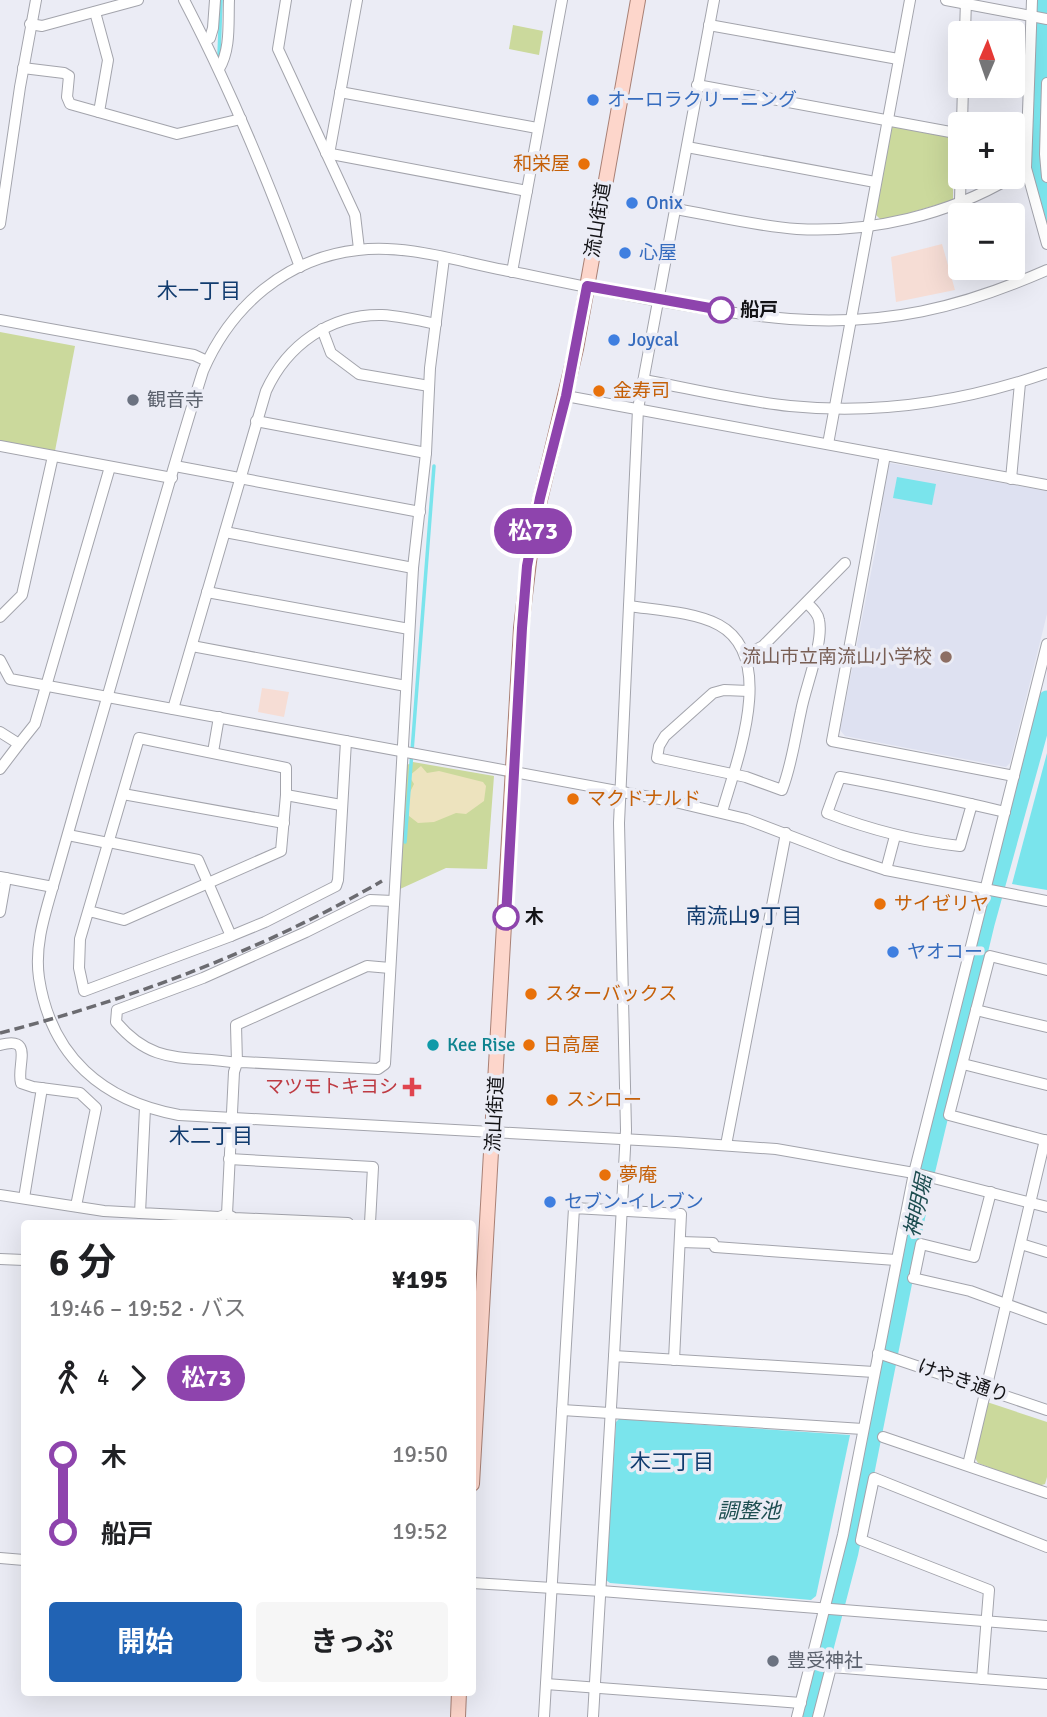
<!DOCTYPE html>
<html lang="ja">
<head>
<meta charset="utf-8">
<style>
  :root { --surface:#fff; --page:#f6f6f6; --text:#202124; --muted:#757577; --accent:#2163b4 }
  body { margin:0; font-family:Signika,"Noto Sans JP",sans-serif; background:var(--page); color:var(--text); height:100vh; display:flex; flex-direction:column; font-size:26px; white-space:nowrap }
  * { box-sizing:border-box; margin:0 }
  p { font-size:23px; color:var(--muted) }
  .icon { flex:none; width:38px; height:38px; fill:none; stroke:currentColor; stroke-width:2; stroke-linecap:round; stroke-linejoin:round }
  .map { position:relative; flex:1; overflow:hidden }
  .side { position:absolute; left:21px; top:1220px; width:455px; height:476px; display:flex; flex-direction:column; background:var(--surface); border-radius:7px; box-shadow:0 7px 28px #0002 }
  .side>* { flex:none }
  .badge { padding:0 14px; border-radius:23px; font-size:24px; line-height:46px }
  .needle { width:46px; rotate:2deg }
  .controls { position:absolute; left:948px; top:21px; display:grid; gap:14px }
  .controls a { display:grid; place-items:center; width:77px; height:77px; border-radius:7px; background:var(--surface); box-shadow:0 7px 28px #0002; font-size:35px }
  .map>.badge { position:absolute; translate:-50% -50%; box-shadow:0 0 0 4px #fff }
  .legs { display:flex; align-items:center; gap:10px; height:77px; padding:0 28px; font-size:23px }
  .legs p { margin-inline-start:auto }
  .head { display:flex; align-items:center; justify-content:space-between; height:119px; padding:0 28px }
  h1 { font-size:38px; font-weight:700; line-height:52px }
  .primary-button { display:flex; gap:14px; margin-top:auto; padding:14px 28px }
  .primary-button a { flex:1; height:80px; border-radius:7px; background:var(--accent); color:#fff; font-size:28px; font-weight:700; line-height:80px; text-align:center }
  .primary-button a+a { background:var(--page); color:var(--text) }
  ul { padding:0 28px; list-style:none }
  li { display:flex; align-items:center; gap:24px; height:77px; font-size:26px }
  li i { display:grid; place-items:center; width:10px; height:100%; margin:0 9px; background:currentColor }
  li i::after { content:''; width:18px; height:18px; margin:-9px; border:5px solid; border-radius:50%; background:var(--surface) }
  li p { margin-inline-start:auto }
  li:first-child i { background:linear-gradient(#0000 50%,currentColor 0) }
  li:last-child i { background:linear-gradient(currentColor 50%,#0000 0) }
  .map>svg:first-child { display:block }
  .commercial { fill:#f6ddd5 }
  .built { fill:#dee1f1 }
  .green { fill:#cbd99c }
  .sand { fill:#ede3be }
  .water { fill:#7ae4ec }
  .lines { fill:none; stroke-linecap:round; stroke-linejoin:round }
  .stream { stroke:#7ae4ec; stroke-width:3.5 }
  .river { stroke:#7ae4ec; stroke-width:19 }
  .minor-casing { stroke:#a3a4ac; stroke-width:12 }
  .major-casing { stroke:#a98075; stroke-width:16 }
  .minor { stroke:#fff; stroke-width:10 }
  .major { stroke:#fdd6cb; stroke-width:14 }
  .rail { stroke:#6b6b70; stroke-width:3.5; stroke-dasharray:10 5; stroke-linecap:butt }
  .line-1-casing { stroke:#fff; stroke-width:16 }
  .line-1 { stroke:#8e44ad; stroke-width:10 }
  .shop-dot { fill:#3f7fe0; stroke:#ebecf5; stroke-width:2.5 }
  .food-dot { fill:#e8710a; stroke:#ebecf5; stroke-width:2.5 }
  .stop-1-dot { fill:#fff; stroke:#8e44ad; stroke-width:3.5 }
  .worship-dot { fill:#6b7280; stroke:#ebecf5; stroke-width:2.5 }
  .education-dot { fill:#8d6e63; stroke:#ebecf5; stroke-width:2.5 }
  .culture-dot { fill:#0f9aa8; stroke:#ebecf5; stroke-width:2.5 }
  .health-dot { fill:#e0444e; stroke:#ebecf5; stroke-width:2.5 }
  .labels { text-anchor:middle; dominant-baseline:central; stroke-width:7; stroke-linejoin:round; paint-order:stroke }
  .shop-label { font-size:19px; fill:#366cbe; stroke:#ebecf5; text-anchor:start }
  .food-label { font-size:19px; fill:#c56008; stroke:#ebecf5; text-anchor:start }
  .street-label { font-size:19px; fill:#121215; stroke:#ebecf5 }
  .stop-label { font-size:19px; font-weight:bold; fill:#121215; stroke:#ebecf5; text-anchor:start }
  .worship-label { font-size:19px; fill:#5b616d; stroke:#ebecf5; text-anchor:start }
  .education-label { font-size:19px; fill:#785e54; stroke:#ebecf5; text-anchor:end }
  .culture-label { font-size:19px; fill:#0d838f; stroke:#ebecf5; text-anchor:start }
  .health-label { font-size:19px; fill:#be3a42; stroke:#ebecf5; text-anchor:end }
  .neighbourhood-label { font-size:21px; fill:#113b6e; stroke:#ebecf5 }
  .water-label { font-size:21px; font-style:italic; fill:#1d4d50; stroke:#ebecf5 }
</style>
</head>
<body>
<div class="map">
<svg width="1047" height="1717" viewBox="0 0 1047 1717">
  <rect width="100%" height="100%" fill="#ebecf5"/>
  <g class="commercial">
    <polygon points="942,244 955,290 896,302 891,257"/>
    <polygon points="262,688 289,692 284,717 258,712"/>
  </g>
  <polygon class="built" points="890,463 1047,491 1047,614 1010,763 1006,767 845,736 840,730 877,542 887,466"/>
  <g class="green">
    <polygon points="513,25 543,31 539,55 509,49"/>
    <polygon points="891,126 953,137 953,200 882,221 875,214"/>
    <polygon points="0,332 75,346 55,451 0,441"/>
    <polygon points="413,762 494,776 487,869 446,868 400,889 407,765"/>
    <polygon points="987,1402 1047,1422 1047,1477 1045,1484 1038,1486 978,1463 975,1458"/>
  </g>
  <polygon class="sand" points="421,766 427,773 439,771 483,782 486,786 484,801 466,814 456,813 434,822 418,823 409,816 409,794 414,784 409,776"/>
  <g class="water">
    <polygon points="897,477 936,484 932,505 893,498"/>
    <polygon points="1047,753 1047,890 1012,884"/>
    <polygon points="619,1419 850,1435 816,1596 811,1600 610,1583 606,1580 616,1422"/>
  </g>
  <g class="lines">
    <g class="stream">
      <polyline points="219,56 221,0"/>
      <polyline points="405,842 434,466"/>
    </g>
    <g class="river">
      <polyline points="1040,0 1036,175 1047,214"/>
      <polyline points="806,1717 849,1552 921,1190 985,924 1047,700"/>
    </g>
    <g class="minor-casing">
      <g id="minor">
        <path d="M184,0C229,86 266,175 300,267"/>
        <polyline points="286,0 278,49 355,215 359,249"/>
        <polyline points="946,0 1047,19"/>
        <polyline points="1032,0 1026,168 1047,244"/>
        <polyline points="95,12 108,60 99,112"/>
        <polyline points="30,24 42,26 138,0"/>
        <polyline points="709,25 898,59"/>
        <polyline points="965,33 966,0"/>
        <polyline points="205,40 210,38 213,28 215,0"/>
        <polyline points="23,68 64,73 69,76 67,97 70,104 177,134 241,119"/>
        <path d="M219,69C231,49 228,23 229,0"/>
        <polyline points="1047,83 1045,154 1047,177"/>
        <polyline points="697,85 961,134"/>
        <polyline points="340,92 537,128"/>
        <polyline points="962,124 963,86"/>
        <polyline points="687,147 875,182"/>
        <polyline points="326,153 527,191"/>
        <polyline points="329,154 357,0"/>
        <polyline points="960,202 961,159"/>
        <path d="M676,209C716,216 756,226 797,229C871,233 948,215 1012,177"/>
        <polyline points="0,224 20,87 36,0"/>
        <path d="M1047,270C960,308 886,326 790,319C694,311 598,289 504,270C457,261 406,244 358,250C286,258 231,306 203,371C161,505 124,642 84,777C74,811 65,845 55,879C46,911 34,944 39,978C51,1057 103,1101 179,1115L676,1142L776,1149L914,1173L1047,1207"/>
        <polyline points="512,272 562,0"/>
        <polyline points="0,320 194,355 207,361"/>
        <polyline points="322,329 331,353 359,374 429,386"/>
        <path d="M644,380C692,389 741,401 790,406C879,415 963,402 1047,373"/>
        <polyline points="566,396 1047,485"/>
        <polyline points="256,421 426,453"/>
        <polyline points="828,444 910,0"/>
        <polyline points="0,446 172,478"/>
        <polyline points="885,455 832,741 1014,776"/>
        <polyline points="175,466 420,512"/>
        <polyline points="1011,479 1020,383"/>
        <polyline points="225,532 413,568"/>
        <polyline points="207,592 409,629"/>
        <path d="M629,606C656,610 695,612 719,625C778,657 736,763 722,812"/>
        <polyline points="0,617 22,595 53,456"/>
        <polyline points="192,646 406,686"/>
        <polyline points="745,655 763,646 845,563"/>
        <polyline points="0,660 10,679 671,801 746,819 840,855 886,870 1047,901"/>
        <path d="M749,691L724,690L713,693L665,736L659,746L657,758L746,777L782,790C792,764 795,738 801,711C805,688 824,642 819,620C818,613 812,608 807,603"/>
        <path d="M173,709L266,391C287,345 330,314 382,315C400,316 418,320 436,324"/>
        <polyline points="0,732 19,744 35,724 110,467"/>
        <polyline points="213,752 219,717"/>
        <polyline points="0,769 19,744"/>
        <polyline points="123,794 284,823"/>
        <polyline points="286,795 341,805"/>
        <path d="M972,804L960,846C914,841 871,830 827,813L840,777C896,787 950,799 1005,812"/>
        <polyline points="68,835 108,843"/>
        <polyline points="109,842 198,860 231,936 265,922 336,886 338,880 346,741"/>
        <polyline points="886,870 895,836"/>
        <polyline points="0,877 53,887"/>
        <polyline points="89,911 124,920 281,851 286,795 286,768 139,738 80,939 79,968 84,991 231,936"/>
        <polyline points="0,912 6,878"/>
        <path d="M390,968L367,966L236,1025L237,1063C187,1054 155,1068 116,1022L117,1010L203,978L306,932L370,900L393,901"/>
        <polyline points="1047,970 990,956 949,1115 1047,1141"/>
        <polyline points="976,1010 1047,1027"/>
        <path d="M0,1045C35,1035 16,1066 21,1083L33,1087L80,1093L96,1108L76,1206"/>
        <polyline points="963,1064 1047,1085"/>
        <polyline points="145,1108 140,1213 219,1217 227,1214"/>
        <polyline points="726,1145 786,833"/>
        <polyline points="229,1159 373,1167 370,1223"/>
        <polyline points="0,1195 104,1211 140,1213"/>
        <polyline points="24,1198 42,1088"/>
        <polyline points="348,1223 234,1218 227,1214 234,1072 237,1063 242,1062 378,1069 385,1064 413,568 426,453 430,368 444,258"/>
        <polyline points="680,1242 713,1243 715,1247 896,1260"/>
        <polyline points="1021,1244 1047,1252"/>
        <polyline points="0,1259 24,1260"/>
        <polyline points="915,1273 921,1244 974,1257 991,1192"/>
        <polyline points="913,1278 970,1291 1047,1319"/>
        <polyline points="878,1353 1047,1410"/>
        <polyline points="614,1356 626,1130 619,823 638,409 714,0"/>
        <polyline points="562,1410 863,1429"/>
        <polyline points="883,1437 1047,1493"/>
        <polyline points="968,1465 1045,1140"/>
        <polyline points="0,1558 24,1560"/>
        <polyline points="472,1583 601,1591 1047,1626"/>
        <polyline points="982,1679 989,1590 861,1540 874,1478 1047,1547"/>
        <polyline points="546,1684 801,1703"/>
        <polyline points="544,1717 574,1208 681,1214 674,1360"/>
        <polyline points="593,1717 614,1356 874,1372"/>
        <polyline points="797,1717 843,1535 914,1173 1047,644"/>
        <polyline points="818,1717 831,1667 1047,1684"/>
      </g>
    </g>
    <g class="major-casing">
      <g id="major">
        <polyline points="472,1484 521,628 533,529 576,349 638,0"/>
        <polyline points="458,1717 459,1692"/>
      </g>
    </g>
    <use href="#minor" class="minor"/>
    <use href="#major" class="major"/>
    <path class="rail" d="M0,1033C132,999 263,950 382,881"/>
  </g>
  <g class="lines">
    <g class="line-1-casing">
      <polyline id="line-1" points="506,917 522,628 527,566 540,498 566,396 587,286 721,310"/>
    </g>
    <use href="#line-1" class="line-1"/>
  </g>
  <g class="shop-dot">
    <circle cx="593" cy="100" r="7"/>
    <circle cx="632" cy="203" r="7"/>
    <circle cx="625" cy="253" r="7"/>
    <circle cx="614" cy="340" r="7"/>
    <circle cx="893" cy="952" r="7"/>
    <circle cx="550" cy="1202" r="7"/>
  </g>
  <g class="food-dot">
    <circle cx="584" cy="164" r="7"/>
    <circle cx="599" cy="391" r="7"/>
    <circle cx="573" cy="799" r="7"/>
    <circle cx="880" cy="904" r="7"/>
    <circle cx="531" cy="994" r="7"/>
    <circle cx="529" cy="1045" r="7"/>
    <circle cx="552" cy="1100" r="7"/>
    <circle cx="605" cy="1175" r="7"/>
  </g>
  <g class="stop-1-dot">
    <circle cx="721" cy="310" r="12"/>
    <circle cx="506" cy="917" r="12"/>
  </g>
  <g class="worship-dot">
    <circle cx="133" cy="400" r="7"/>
    <circle cx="773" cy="1661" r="7"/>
  </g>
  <circle class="education-dot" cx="946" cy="657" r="7"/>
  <circle class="culture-dot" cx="433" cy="1045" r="7"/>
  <path class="health-dot" d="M408.5 1076.5h7v7h7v7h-7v7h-7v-7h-7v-7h7z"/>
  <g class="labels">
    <g class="shop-label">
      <text x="607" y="100">オーロラクリーニング</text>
      <text x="646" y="203">Onix</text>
      <text x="639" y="253">心屋</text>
      <text x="628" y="340">Joycal</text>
      <text x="907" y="952">ヤオコー</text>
      <text x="564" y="1202">セブン-イレブン</text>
    </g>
    <g class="food-label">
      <text x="570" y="164" text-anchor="end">和栄屋</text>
      <text x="613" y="391">金寿司</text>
      <text x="587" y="799">マクドナルド</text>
      <text x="894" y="904">サイゼリヤ</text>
      <text x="545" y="994">スターバックス</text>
      <text x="543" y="1045">日高屋</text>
      <text x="566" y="1100">スシロー</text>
      <text x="619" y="1175">夢庵</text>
    </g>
    <g class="street-label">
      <text transform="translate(598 220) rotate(-81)">流山街道</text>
      <text transform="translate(495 1114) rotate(-87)">流山街道</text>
      <text transform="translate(963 1381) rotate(19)">けやき通り</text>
    </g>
    <g class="stop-label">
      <text x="740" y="310">船戸</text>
      <text x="525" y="917">木</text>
    </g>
    <g class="worship-label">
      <text x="147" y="400">観音寺</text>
      <text x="787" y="1661">豊受神社</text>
    </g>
    <g class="education-label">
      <text x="932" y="657">流山市立南流山小学校</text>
    </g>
    <g class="culture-label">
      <text x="447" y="1045">Kee Rise</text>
    </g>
    <g class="health-label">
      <text x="398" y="1087">マツモトキヨシ</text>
    </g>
    <g class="neighbourhood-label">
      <text x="199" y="291">木一丁目</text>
      <text x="744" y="916">南流山9丁目</text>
      <text x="211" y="1136">木二丁目</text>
      <text x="672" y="1462">木三丁目</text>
    </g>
    <g class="water-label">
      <text transform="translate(918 1206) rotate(-78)">神明堀</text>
      <text x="749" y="1511">調整池</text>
    </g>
  </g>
</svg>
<div class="controls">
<a><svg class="needle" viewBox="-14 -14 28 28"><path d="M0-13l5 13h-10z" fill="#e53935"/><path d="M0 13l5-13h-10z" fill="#757577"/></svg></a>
<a>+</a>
<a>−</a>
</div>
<b class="badge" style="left:533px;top:531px;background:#8e44ad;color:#fff">松73</b>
<section class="side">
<div class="head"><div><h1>6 分</h1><p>19:46 – 19:52 · バス</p></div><b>¥195</b></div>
<div class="legs"><svg class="icon" aria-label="walk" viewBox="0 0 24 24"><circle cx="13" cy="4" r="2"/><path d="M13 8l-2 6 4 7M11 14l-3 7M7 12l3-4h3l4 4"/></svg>4<svg class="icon" aria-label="forward" viewBox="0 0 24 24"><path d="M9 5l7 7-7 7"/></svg><b class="badge" style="background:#8e44ad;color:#fff">松73</b></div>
<ul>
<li><i style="color:#8e44ad"></i><b>木</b><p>19:50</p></li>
<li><i style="color:#8e44ad"></i><b>船戸</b><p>19:52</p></li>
</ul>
<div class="primary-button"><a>開始</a><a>きっぷ</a></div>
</section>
</div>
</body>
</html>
